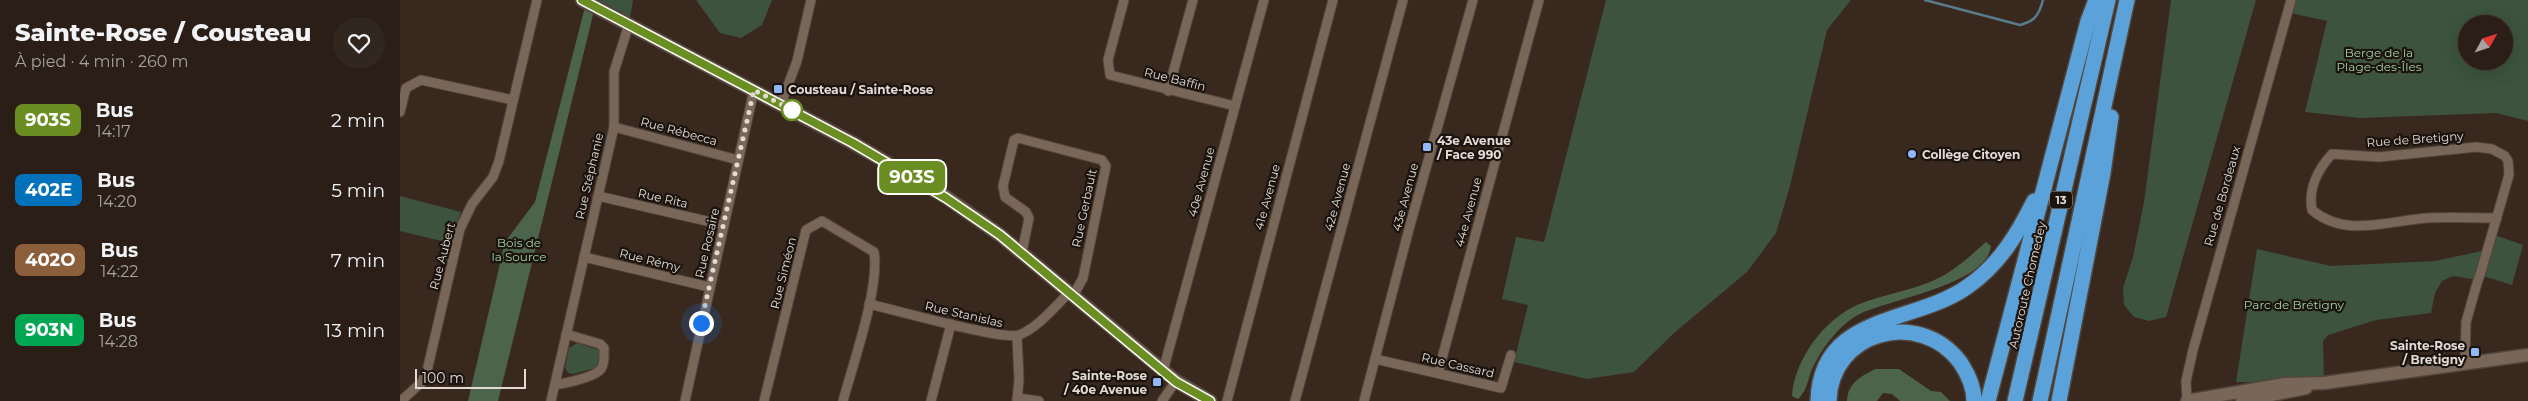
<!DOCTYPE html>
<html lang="fr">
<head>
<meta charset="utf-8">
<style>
  :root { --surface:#2a1e16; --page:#32271f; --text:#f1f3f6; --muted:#a5a2a1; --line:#463c35 }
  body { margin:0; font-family:Montserrat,sans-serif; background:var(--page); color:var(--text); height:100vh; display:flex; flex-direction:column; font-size:19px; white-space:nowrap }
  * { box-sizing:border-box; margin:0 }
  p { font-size:16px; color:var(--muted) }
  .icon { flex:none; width:28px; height:28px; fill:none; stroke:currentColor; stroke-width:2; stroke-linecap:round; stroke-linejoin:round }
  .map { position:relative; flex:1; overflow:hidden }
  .side { display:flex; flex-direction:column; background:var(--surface); width:400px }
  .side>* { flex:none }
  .badge { padding:0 10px; border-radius:8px; font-size:18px; line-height:32px }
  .needle { width:32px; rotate:50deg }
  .controls { position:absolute; left:2058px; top:15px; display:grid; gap:10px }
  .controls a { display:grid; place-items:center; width:55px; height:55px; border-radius:50%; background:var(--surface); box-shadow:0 5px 20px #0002,0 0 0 1px var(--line); font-size:25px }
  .scale { position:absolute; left:15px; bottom:12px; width:111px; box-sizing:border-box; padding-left:5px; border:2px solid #e4dad3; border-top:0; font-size:14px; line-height:18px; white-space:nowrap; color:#e4dad3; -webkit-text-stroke:4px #1a130e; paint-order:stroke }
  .you { position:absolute; width:25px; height:25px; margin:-12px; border:4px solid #fff; border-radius:50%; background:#1a73e8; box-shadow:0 0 0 8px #1a73e833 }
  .map>.badge { position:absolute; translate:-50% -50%; box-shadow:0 0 0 2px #fff }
  .round { display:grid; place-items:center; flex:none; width:52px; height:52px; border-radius:26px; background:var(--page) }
  .summary { display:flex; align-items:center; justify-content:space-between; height:85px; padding:0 15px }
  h1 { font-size:24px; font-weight:800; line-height:38px }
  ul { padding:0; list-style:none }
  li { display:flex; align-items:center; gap:15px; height:70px; padding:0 15px }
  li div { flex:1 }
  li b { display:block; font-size:19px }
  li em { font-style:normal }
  li .badge { min-width:55px; font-weight:700; text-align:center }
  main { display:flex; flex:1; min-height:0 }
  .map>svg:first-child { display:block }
  .green { fill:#3d533d; fill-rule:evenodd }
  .forest { fill:#4c634c }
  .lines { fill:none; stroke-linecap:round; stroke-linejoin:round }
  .stream { stroke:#597c8c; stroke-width:2.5 }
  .street-casing { stroke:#52453b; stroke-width:11 }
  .secondary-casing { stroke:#52453b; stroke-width:15 }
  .highway-casing { stroke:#52453b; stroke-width:18 }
  .street { stroke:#786659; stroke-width:9 }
  .secondary { stroke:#786659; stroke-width:12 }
  .highway { stroke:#5aa2d9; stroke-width:15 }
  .line-casing { stroke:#fff; stroke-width:11 }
  .line { stroke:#6b8e23; stroke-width:8 }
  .walk { stroke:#e4dad3; stroke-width:5; stroke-dasharray:0 9 }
  .poi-dot { fill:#93b7fd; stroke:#1a130e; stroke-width:2 }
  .stop-dot { fill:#fff; stroke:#6b8e23; stroke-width:2.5 }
  .labels { text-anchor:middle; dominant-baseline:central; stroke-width:4.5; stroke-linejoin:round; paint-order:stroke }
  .shield { fill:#1a130e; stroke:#a79e98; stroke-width:1 }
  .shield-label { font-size:11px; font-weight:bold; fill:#e4dad3 }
  .park-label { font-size:12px; fill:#a5d1a5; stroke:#1a130e }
  .street-label { font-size:12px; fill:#e4dad3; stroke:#1a130e }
  .poi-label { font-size:12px; font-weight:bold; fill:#e4dad3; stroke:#1a130e; text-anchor:start }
</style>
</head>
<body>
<main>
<section class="side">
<div class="summary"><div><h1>Sainte-Rose / Cousteau</h1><p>À pied · 4 min · 260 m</p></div><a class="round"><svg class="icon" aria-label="heart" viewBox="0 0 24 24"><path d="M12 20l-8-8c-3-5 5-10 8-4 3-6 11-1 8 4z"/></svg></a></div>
<ul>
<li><span class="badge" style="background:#6b8e23;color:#fff">903S</span><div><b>Bus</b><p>14:17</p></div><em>2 min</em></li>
<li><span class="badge" style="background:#0072bc;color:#fff">402E</span><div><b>Bus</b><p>14:20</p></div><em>5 min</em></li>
<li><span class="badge" style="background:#8b5e3c;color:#fff">402O</span><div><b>Bus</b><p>14:22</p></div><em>7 min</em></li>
<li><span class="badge" style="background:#00a651;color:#fff">903N</span><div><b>Bus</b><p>14:28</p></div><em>13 min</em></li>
</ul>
</section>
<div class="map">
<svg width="2128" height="401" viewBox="0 0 2128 401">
  <rect width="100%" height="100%" fill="#38281d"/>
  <g class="green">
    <polygon points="197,0 233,0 229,24 196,6"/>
    <polygon points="296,0 372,0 362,25 341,38 320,33"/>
    <polygon points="1206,0 1451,0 1427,30 1390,186 1376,233 1347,272 1274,333 1234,372 1187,379 1114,362 1128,305 1102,299 1116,237 1144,242"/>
    <polygon points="1771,0 1856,0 1766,317 1749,321 1734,317 1724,305 1723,288 1733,257 1744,202"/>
    <path d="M1890,0H2128V121L2096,113L1960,118L1905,112L1927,21L1886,12ZM2066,24H2104V61H2066Z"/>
    <polygon points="0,196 61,212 50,243 0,231"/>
    <polygon points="2092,234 2123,245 2112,285 2080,275 2078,280 2053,276 2042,281 2035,293 2031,313 1976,320 1928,335 1923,341 1924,383 1836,382 1857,249 1931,266 2035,261 2087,250"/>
    <polygon points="177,343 199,350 199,362 195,368 173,374 168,373 165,368 169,348"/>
  </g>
  <g class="forest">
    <polygon points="186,3 195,7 98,401 68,401 105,242 135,202"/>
    <path d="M1586,242L1591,246C1586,286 1486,299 1456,316C1438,327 1423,347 1414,365C1408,376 1408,390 1398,399L1392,396C1394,364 1418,328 1446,311C1465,298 1506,292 1530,282C1552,273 1568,258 1586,242Z"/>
    <path d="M1475,369H1499L1531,391L1541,392L1550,401H1500L1492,394L1483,393L1477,401H1447C1448,383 1460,377 1475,369Z"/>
  </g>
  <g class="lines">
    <path class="stream" d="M1525,0L1620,25C1635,21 1639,15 1643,0"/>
    <g class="street-casing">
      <g id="street">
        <polyline points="724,0 708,60 710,75 835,106"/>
        <polyline points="768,91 793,0"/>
        <polyline points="381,104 397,61 411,0"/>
        <polyline points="0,112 6,88 21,80 113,100"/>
        <polyline points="214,127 338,160"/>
        <polyline points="198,196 324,225"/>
        <polyline points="622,252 629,218 626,212 605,197 603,186 614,140 618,138 702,160 706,166 683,278 673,296"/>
        <polyline points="184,257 309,287"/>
        <path d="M469,304C492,309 603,341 619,335C639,327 654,307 669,293"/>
        <polyline points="975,359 1101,388 1111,355"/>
        <path d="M2065,364L2066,322L2078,280L2080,275L2109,175L2108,161L2105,156L2092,149L2076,147L1979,157L1932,154C1918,169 1908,189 1912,210C1945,238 1988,221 2027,218C2050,217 2074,218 2097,218"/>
        <polyline points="763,371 864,0"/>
        <polyline points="1038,373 1139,0"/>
        <path d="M155,385C166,383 194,378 201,369C205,364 204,354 204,348L200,344L166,334"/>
        <polyline points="617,398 639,401"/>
        <polyline points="1,401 22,382 27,371 60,229 72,204 93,177 99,161 137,0"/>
        <polyline points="151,401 214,127 214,72 229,24"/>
        <polyline points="285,401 354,90"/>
        <path d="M364,401L406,230L422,221L474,252C480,287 453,364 443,401"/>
        <polyline points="531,401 551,324"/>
        <polyline points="617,401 619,379 617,336"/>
        <polyline points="762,401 776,381"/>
        <polyline points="827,401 933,0"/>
        <polyline points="895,401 1003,0"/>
        <polyline points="964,401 1009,229 1073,0"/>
        <polyline points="1787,401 1786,381 1793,350 1891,0"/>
      </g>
    </g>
    <g class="secondary-casing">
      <g id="secondary">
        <polyline points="182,0 453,143 546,197 600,235 776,381 810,401"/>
        <polyline points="1787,401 1885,384 1924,383 2128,355"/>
        <polyline points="1842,401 1906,388"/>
      </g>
    </g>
    <g class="highway-casing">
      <g id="highway">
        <path d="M1418,401C1420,313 1513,325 1567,287C1599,265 1617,235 1634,201"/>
        <path d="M1429,401C1431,331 1519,308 1560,362C1568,374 1574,387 1574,401"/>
        <polyline points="1588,401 1688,21 1696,0"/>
        <polyline points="1615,401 1708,0"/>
        <polyline points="1640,401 1727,0"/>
        <polyline points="1659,401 1703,173 1711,117"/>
      </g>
    </g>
    <use href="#street" class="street"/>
    <use href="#secondary" class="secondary"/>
    <use href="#highway" class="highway"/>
  </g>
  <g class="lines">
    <g class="line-casing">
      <polyline id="line" points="182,0 453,143 546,198 600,235 776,382 810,401"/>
    </g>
    <use href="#line" class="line"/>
    <polyline class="walk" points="301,323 354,90 396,112 392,110"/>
  </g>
  <g class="poi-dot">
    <rect x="373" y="84" width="10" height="10" rx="2.5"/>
    <rect x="1022" y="142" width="10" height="10" rx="2.5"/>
    <circle cx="1512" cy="154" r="5"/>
    <rect x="2070" y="347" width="10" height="10" rx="2.5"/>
    <rect x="752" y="377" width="10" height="10" rx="2.5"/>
  </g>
  <circle class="stop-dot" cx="392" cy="110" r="10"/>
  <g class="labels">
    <rect class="shield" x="1650" y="191.5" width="22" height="17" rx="4"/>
    <g class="shield-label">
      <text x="1661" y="200">13</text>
    </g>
    <g class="park-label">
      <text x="1979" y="52">Berge de la<tspan x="1979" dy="14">Plage-des-Îles</tspan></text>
      <text x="119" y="242">Bois de<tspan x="119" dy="14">la Source</tspan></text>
      <text x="1894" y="304">Parc de Brétigny</text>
    </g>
    <g class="street-label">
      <text transform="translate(775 79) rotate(14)">Rue Baffin</text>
      <text transform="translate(279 131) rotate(15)">Rue Rébecca</text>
      <text transform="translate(2015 139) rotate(-4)">Rue de Bretigny</text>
      <text transform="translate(189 176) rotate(-77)">Rue Stéphanie</text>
      <text transform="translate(801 182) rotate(-75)">40e Avenue</text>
      <text transform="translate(1822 196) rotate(-74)">Rue de Bordeaux</text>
      <text transform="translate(867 197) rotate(-75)">41e Avenue</text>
      <text transform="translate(937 197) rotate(-75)">42e Avenue</text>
      <text transform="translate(1005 197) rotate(-75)">43e Avenue</text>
      <text transform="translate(263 198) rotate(13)">Rue Rita</text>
      <text transform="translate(684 208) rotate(-78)">Rue Gerbault</text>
      <text transform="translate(1068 212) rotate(-75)">44e Avenue</text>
      <text transform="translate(307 243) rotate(-77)">Rue Rosaire</text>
      <text transform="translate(42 256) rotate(-75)">Rue Aubert</text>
      <text transform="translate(250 260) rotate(14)">Rue Rémy</text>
      <text transform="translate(383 273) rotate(-76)">Rue Siméon</text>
      <text transform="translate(1627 285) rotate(-77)">Autoroute Chomedey</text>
      <text transform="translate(564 314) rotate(13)">Rue Stanislas</text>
      <text transform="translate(1058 365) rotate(13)">Rue Cassard</text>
    </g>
    <g class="poi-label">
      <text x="388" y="89">Cousteau / Sainte-Rose</text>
      <text x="1037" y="140">43e Avenue<tspan x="1037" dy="14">/ Face 990</tspan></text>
      <text x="1522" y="154">Collège Citoyen</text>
      <text x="2065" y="345" text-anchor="end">Sainte-Rose<tspan x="2065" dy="14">/ Bretigny</tspan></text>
      <text x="747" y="375" text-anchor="end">Sainte-Rose<tspan x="747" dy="14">/ 40e Avenue</tspan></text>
    </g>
  </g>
</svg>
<div class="controls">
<a><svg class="needle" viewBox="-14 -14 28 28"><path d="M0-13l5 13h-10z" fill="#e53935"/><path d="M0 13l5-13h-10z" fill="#a5a2a1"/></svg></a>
</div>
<div class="scale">100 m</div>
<div class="you" style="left:301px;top:323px"></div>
<b class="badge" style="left:512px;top:177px;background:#6b8e23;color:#fff">903S</b>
</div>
</main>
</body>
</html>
